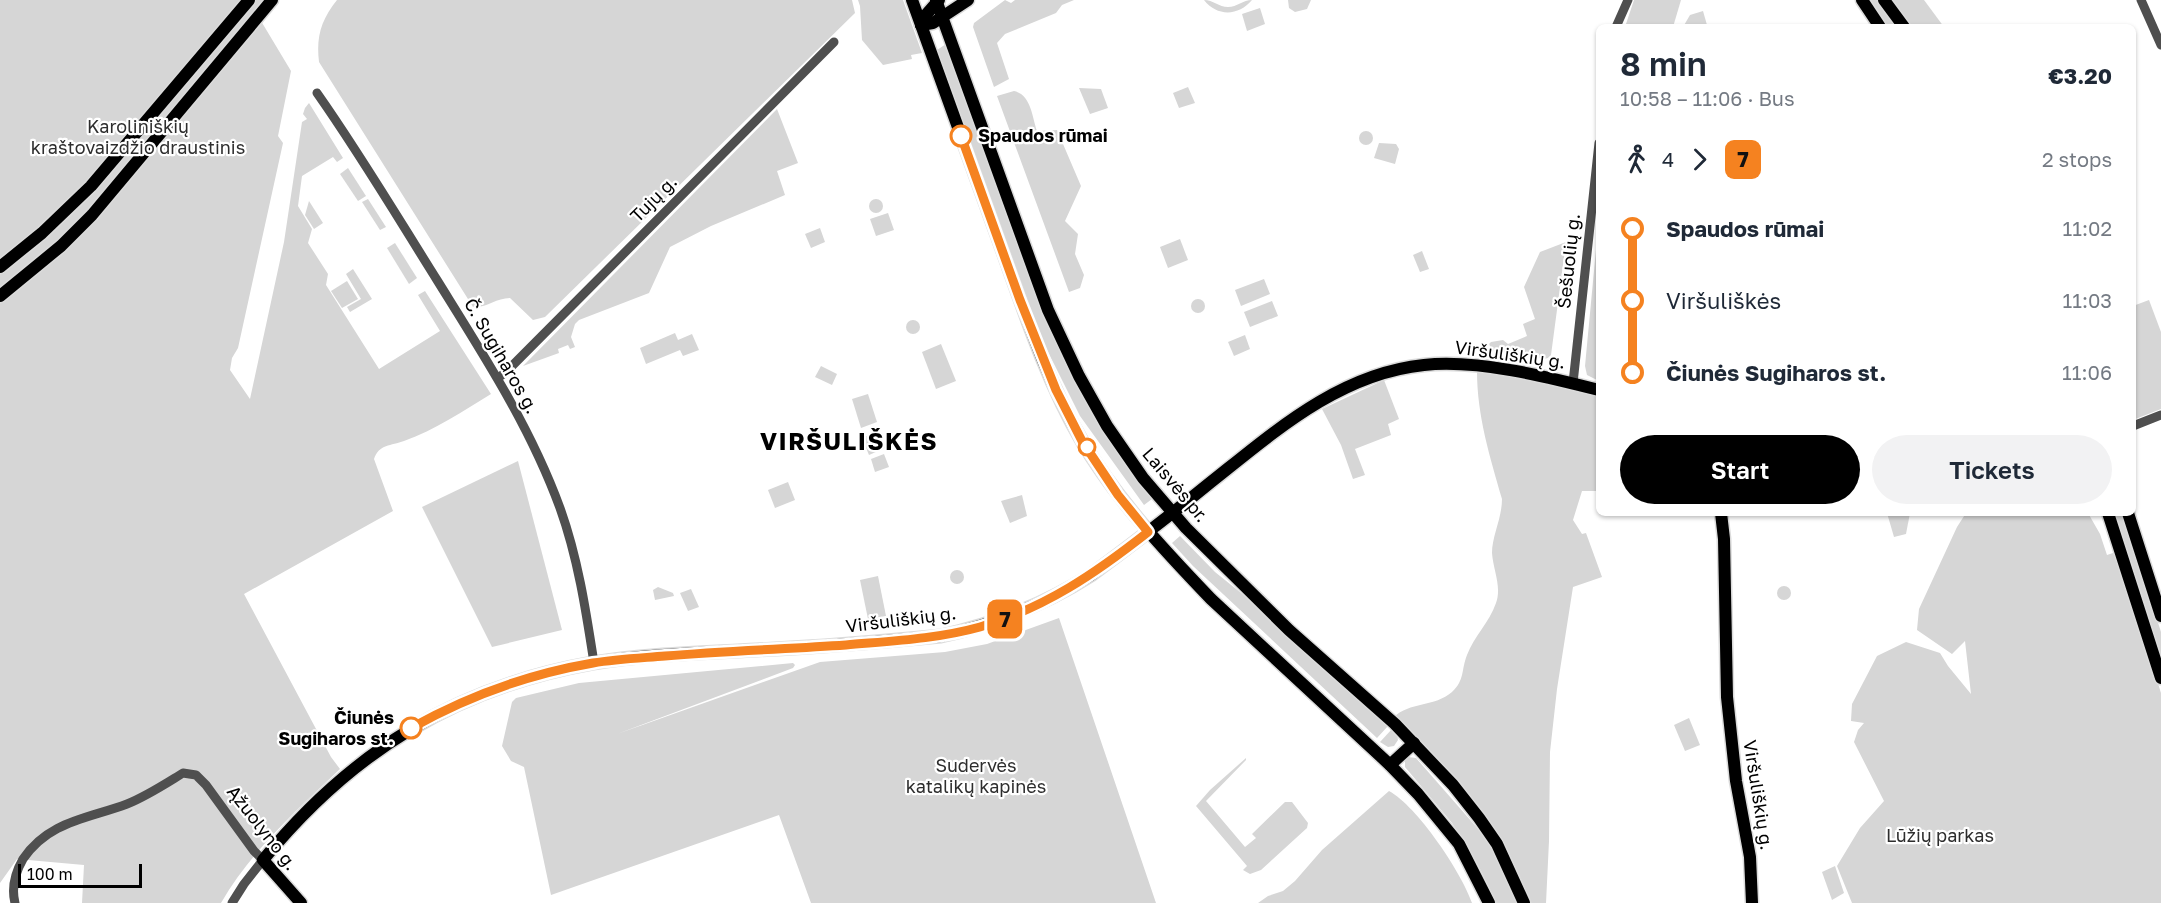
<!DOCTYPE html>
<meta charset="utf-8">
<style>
body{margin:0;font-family:"Golos Text",sans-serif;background:#f2f2f3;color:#1f2937;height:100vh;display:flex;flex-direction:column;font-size:22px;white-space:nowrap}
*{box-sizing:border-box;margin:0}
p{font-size:20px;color:#747a83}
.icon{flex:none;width:33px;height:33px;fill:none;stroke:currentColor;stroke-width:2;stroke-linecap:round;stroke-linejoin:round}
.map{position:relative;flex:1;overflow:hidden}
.sheet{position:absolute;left:1596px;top:24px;width:540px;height:492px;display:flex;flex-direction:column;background:#fff;border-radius:9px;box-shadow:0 2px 4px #0004}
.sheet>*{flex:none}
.badge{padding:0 12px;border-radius:9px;font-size:21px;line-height:39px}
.scale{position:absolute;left:18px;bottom:15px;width:124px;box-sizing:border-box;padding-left:6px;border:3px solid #000;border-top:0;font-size:16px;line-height:21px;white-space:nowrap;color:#000;-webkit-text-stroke:4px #fff;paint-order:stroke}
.map>.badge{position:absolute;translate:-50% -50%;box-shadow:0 0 0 3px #fff}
.legs{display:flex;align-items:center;gap:9px;height:66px;padding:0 24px;font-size:20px}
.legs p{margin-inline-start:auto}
.summary{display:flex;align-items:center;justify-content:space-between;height:102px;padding:0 24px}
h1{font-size:33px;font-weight:600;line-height:45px}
.primary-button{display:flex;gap:12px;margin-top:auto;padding:12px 24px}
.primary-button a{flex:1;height:69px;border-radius:36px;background:#000;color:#fff;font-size:24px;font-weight:600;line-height:69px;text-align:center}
.primary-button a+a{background:#f2f2f3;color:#1f2937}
ul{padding:0 24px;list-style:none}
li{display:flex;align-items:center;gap:21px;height:72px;font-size:22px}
li i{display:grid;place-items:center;width:9px;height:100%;margin:0 8px;background:currentColor}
li i::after{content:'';width:15px;height:15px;margin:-8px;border:4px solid;border-radius:50%;background:#fff}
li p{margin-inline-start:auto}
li:first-child i{background:linear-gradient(#0000 50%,currentColor 0)}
li:last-child i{background:linear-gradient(currentColor 50%,#0000 0)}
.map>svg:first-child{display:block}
</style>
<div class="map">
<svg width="2161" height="903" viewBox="0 0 2161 903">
<rect width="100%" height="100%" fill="#fff"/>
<!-- green -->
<g fill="#d6d6d6">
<path d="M0,0H249L252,5L256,0H264L255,11L291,71L278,136L283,143L238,348L232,358L230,370L250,399L284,242L302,122L307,119L303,114L305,108L309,103L343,158L337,162L333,157L302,176L298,206L312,229L308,243L328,274L326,285L379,369L440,331L418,295L425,291L491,394C463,411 435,430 404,441C391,446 379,444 374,459L393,511L244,594L331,757L340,769C297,810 251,851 221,903H82L84,865L17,859L0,883Z"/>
<path d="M337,0H852L855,13L545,317L533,320L510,298C496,298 487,308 473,307L319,62C316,37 321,20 337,0Z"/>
<path d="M858,0H903L922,53L911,55L912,59L883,65L862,40L860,6Z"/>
<path d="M1005,0L1011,3L1015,0H1074L1062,5L1056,13L1005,34L997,43L1009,79L994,87L973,27L974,23Z"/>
<path d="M1204,0C1213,0 1219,7 1228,7C1237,7 1243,0 1252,0C1239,16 1217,17 1204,0Z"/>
<path d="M1288,0H1311L1307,9L1295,12L1289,8Z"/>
<path d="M1634,0H1681L1673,27H1625Z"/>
<path d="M1867,0H1879L1898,27H1887Z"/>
<path d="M1891,0H1924L1944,27H1911Z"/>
<path d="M1260,8L1265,24L1247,31L1242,14Z"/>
<path d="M1703,11L1707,25L1705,27H1683L1690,15Z"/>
<path d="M946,44L1035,288L1114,446L1152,499L1144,505L1080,416L1037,330L937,50Z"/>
<path d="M1188,87L1195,103L1179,108L1173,93Z"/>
<path d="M1079,88L1101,89L1108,108L1090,114Z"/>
<path d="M1014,91C1031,95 1032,116 1037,131L1057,130L1081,186L1065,221L1078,234L1075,254L1084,275L1080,288L1069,292L997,96Z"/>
<path d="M777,109L798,163L777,171L785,195L711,226L670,247L649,293L579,320L575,324L571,337L575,347L570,349L568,345L558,349L559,353L523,366Z"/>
<circle cx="1366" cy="138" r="7"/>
<path d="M1379,143L1396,144L1399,149L1395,164L1374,158Z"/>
<path d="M348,168L366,196L358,201L340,174Z"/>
<path d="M368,199L386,227L380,230L362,202Z"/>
<circle cx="876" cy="206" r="7"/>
<path d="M309,201L323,223L314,229L305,215Z"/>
<path d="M888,213L894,230L876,236L870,219Z"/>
<path d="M1599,218V381L1587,375L1585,366Z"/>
<path d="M820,228L825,242L811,248L805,234Z"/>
<path d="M1180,239L1188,260L1168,268L1160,247Z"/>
<path d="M1566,242L1551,355L1548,358L1544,359L1492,350L1489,344L1491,342L1503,340L1508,344L1527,336L1523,324L1535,319L1524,287L1540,252Z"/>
<path d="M395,243L417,278L409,284L387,248Z"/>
<path d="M1422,251L1429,269L1420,272L1413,255Z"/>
<path d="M353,269L372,299L350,312L347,307L361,299L346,274Z"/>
<path d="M1264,279L1270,294L1241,306L1235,290Z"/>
<path d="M347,281L358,299L342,308L331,291Z"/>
<circle cx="1198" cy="306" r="7"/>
<path d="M2149,300L2161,332V409L2133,420V306Z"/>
<path d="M1272,301L1278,316L1250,327L1244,312Z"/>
<circle cx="913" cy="327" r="7"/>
<path d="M675,333L678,340L692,334L699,350L683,356L680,350L646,364L640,348Z"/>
<path d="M1245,335L1250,349L1234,356L1228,342Z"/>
<path d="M941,344L956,381L936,389L922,352Z"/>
<path d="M821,366L837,374L832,385L815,377Z"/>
<path d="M1477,371L1520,378L1599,396V482L1596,491H1582L1573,520L1582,534L1586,533L1602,577L1573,587L1557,689L1550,752L1549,841L1546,903H1530L1507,853L1394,717C1409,702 1435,707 1452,692C1465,680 1461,670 1467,655C1474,636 1489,623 1496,603C1502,587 1493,569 1492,553C1492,536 1502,518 1502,499C1490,457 1477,416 1477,371Z"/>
<path d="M1384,380L1399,419L1388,424L1391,435L1355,449L1365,475L1353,479L1341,445L1322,409Z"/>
<path d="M868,394L877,422L861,428L852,399Z"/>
<path d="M879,431L885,448L869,455L862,438Z"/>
<path d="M884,454L889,467L875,472L871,459Z"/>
<path d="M518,461L562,630L492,647L422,507Z"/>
<path d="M788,482L795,500L775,508L768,490Z"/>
<path d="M1022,495L1027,516L1010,523L1001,501Z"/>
<path d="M1887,513H1910L1906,534L1894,537Z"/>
<path d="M1966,513H2088L2100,534L2107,555L2113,553L2120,565L2161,693V903H1852L1837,866L1860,828L1884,801L1854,742L1858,730L1864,723L1851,721L1852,704L1877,656L1906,642L1940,653L1948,666L1971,694L1965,641L1952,654L1917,630L1919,609L1957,527Z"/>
<path d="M2114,513H2123L2161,632V661Z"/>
<path d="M1180,536L1215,572L1261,609L1388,726L1377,738L1193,566L1172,543Z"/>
<circle cx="957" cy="577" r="7"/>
<path d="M878,576L886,616L868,619L860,580Z"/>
<circle cx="1784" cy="593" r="7"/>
<path d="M658,587L673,593L674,596L655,600L653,590Z"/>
<path d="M691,589L699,607L688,611L680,593Z"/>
<path d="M1059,618L1156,903H811L779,815L551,895L524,767L511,761L502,746L512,702L516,698L579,683L793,663L795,665L793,668L617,734L820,662L945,652L987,644Z"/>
<path d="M1689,718L1700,745L1685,751L1674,725Z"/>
<path d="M1392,729L1397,734L1398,740L1394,746L1388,747L1380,742Z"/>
<path d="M1408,757L1416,758L1479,830L1495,852L1518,903H1496L1481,871L1452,823L1405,767V760Z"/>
<path d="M1246,758V760L1206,801L1245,847L1256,838L1252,834L1285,802H1292L1308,823L1307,828L1261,870L1250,874L1243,870L1247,866L1196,806L1210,790Z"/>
<path d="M1389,791C1417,806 1462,873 1472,903H1258L1268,896L1283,891L1295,881L1322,850Z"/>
<path d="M1835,866L1844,893L1832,900L1822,872Z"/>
</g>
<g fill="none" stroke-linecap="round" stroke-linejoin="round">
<!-- major casing -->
<g stroke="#dbdbdb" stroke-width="15">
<g id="major">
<path d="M912,0C943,84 972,168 1003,252C1026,316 1048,383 1082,441C1117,500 1164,550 1211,599L1390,765L1418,794L1459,844L1489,903"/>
<path d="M936,0L1048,310L1079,376L1107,426L1143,478L1186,528L1289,630L1395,724L1453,785L1479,818L1497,844L1524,903"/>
<path d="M1862,0L1880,27"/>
<path d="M1884,0L1904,27"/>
<path d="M921,25L933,23L968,0"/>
<path d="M921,25L924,17L939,0"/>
<path d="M0,267L42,233L91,186L249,0"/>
<path d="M0,296L61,246L92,215L272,0"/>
<path d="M1721,513L1724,539L1727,697L1736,781L1750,857L1752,903"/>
<path d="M2108,513L2161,678"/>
<path d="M2128,513L2161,616"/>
<path d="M1390,765L1414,743"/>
<path d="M301,903L263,860C351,752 456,687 593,663C646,654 702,653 756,650C818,647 879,642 941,636C995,624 1044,605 1091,575C1130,546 1168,517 1206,486C1272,434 1337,374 1424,365C1477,359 1548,377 1599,390"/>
</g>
</g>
<!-- minor -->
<g stroke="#4f4f4f" stroke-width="9">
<path d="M2141,0L2161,45"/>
<path d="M1616,27L1628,0"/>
<path d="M317,93C360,154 398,218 437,280C483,354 530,426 560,508C578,558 586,611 594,663"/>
<path d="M498,378L506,372L834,42"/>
<path d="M1573,383L1599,143"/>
<path d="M2133,426L2161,415"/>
<path d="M15,903C11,887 15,873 23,859C49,821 87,819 127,804C147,796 165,784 183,773L196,775L206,785L254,851L263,860L244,884L232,903"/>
</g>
<!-- major -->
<use href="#major" stroke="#000" stroke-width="12"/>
</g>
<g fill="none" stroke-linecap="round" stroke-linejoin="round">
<!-- line-1 casing -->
<g stroke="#fff" stroke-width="14">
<path id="line-1" d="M411,728C468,696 529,674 593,663C617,659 641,658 665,656C725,651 786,649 846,645C891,641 937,639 980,627C1045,608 1096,573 1148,532L1118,495L1082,441L1056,390L1020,300L961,136"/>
</g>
<!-- line-1 -->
<use href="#line-1" stroke="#f58220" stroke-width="9"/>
</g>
<!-- markers -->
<g fill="#fff" stroke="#f58220" stroke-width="3">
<circle cx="961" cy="136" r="10"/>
<circle cx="1087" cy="447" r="8"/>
<circle cx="411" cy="728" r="10"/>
</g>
<g text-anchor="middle" stroke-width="4.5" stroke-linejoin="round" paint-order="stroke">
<!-- park labels -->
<g font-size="18" fill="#2d2d2d" stroke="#fff">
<text x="138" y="133">Karoliniškių<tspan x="138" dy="21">kraštovaizdžio draustinis</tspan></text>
<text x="976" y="772">Sudervės<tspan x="976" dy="21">katalikų kapinės</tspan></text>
<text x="1940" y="842">Lūžių parkas</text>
</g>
<!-- stop labels -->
<g font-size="18" font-weight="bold" fill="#000" stroke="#fff" text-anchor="start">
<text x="978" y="142">Spaudos rūmai</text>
<text x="394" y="724" text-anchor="end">Čiunės<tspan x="394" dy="21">Sugiharos st.</tspan></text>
</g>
<!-- street labels -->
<g font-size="18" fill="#000" stroke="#fff">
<text transform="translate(654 199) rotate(-45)" y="6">Tujų g.</text>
<text transform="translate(1569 261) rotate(-84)" y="6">Šešuolių g.</text>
<text transform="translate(1510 355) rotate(8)" y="6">Viršuliškių g.</text>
<text transform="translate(501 356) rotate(60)" y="6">Č. Sugiharos g.</text>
<text transform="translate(1175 485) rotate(50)" y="6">Laisvės pr.</text>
<text transform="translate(901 620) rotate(-7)" y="6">Viršuliškių g.</text>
<text transform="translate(1758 795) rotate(81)" y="6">Viršuliškių g.</text>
<text transform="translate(262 828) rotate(52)" y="6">Ąžuolyno g.</text>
</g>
<!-- district labels -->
<g font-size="24" font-weight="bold" letter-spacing="1.5" fill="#000" stroke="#fff">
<text x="849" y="450">VIRŠULIŠKĖS</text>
</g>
</g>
</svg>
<div class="scale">100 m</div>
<b class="badge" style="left:1005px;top:619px;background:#f58220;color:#111">7</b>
<section class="sheet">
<div class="summary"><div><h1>8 min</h1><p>10:58 – 11:06 · Bus</p></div><b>€3.20</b></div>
<div class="legs"><svg class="icon" aria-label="walk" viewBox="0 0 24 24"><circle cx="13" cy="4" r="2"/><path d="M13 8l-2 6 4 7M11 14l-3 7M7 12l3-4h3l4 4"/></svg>4<svg class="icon" aria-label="forward" viewBox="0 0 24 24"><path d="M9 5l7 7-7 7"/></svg><b class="badge" style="background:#f58220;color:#111">7</b><p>2 stops</p></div>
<ul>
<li><i style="color:#f58220"></i><b>Spaudos rūmai</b><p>11:02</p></li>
<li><i style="color:#f58220"></i><span>Viršuliškės</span><p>11:03</p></li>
<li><i style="color:#f58220"></i><b>Čiunės Sugiharos st.</b><p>11:06</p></li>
</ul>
<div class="primary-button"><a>Start</a><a>Tickets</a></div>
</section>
</div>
